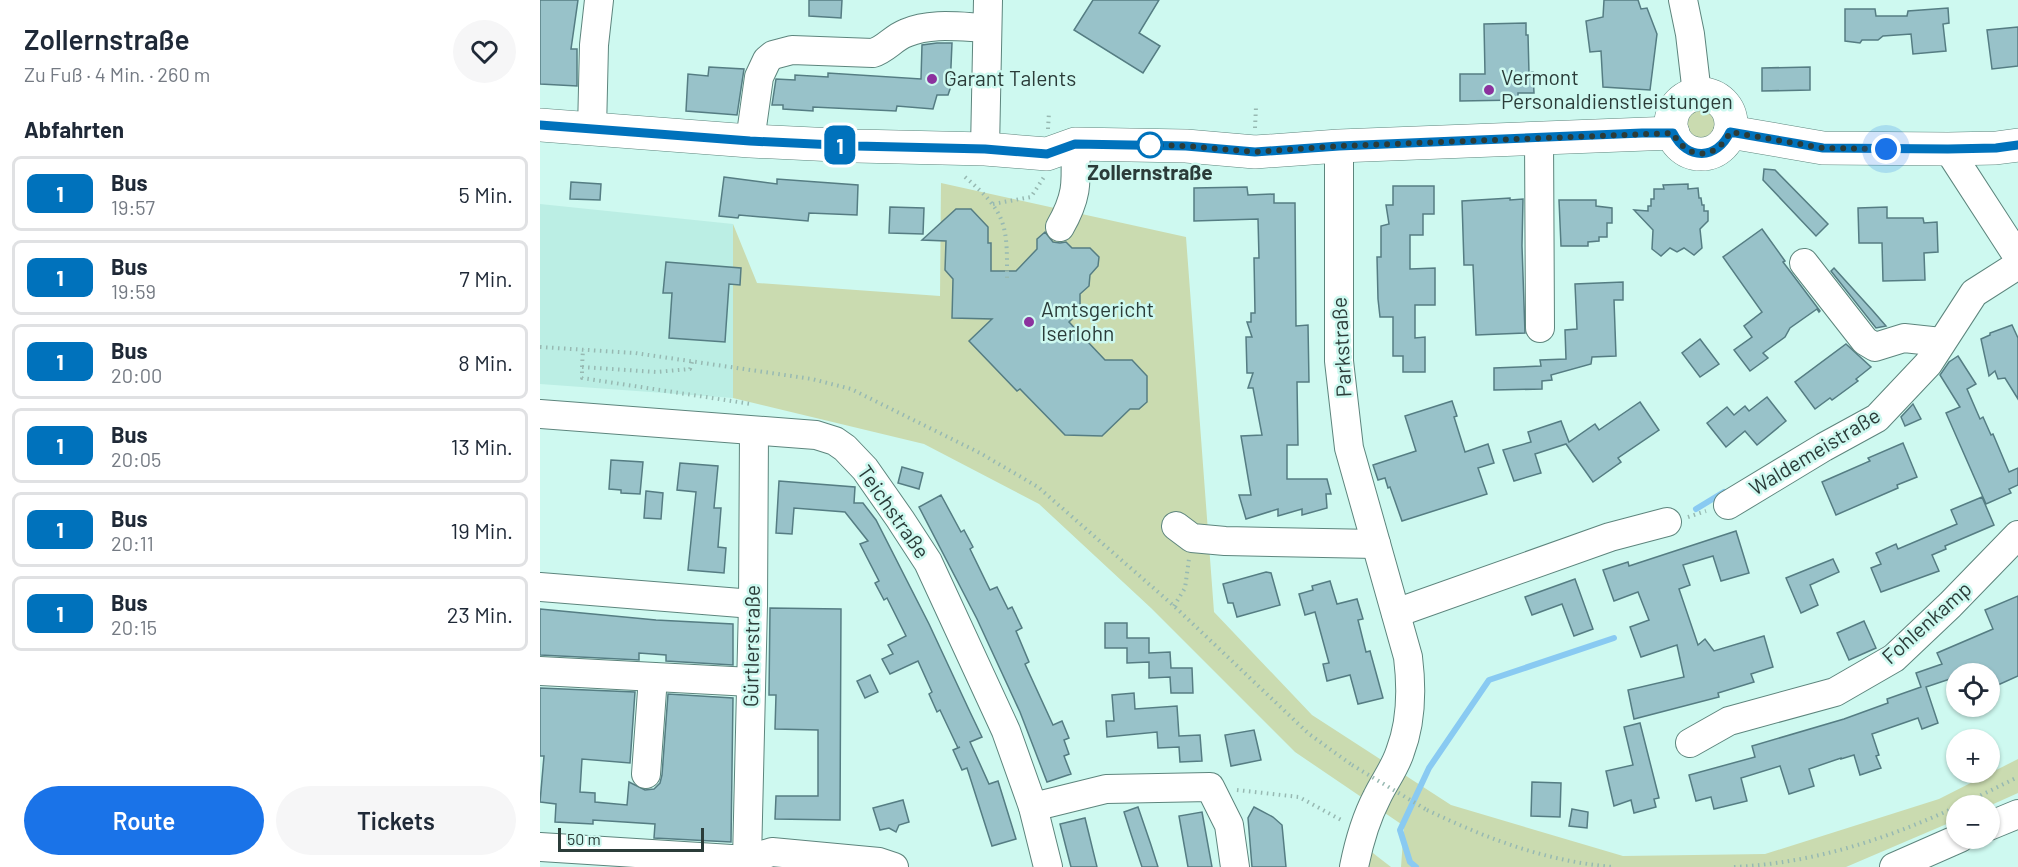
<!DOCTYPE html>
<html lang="de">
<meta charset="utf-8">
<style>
body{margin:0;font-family:Barlow,sans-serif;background:#f6f6f7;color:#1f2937;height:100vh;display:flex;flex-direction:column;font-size:22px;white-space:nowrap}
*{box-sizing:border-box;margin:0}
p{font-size:20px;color:#747a83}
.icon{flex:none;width:33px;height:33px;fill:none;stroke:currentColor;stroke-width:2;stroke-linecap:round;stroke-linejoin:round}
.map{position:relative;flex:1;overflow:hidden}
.sheet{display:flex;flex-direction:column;background:#fff;width:540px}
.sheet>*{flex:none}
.badge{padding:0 12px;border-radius:9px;font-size:21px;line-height:39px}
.fabs{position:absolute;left:1406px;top:663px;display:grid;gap:12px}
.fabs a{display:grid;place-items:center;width:54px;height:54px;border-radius:50%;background:#fff;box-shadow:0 2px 4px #0004;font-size:30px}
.scale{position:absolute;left:18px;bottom:15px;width:146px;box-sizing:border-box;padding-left:6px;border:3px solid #2b3c39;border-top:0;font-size:16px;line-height:21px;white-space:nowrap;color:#2b3c39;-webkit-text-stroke:4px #cef9f0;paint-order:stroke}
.you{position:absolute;width:30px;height:30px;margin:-15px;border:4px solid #fff;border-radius:50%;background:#1a73e8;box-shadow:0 0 0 9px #1a73e833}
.map>.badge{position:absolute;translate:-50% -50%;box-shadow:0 0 0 3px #fff}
h2{padding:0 24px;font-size:22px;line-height:54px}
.round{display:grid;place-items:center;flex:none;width:63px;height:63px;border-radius:32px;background:#f6f6f7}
.headline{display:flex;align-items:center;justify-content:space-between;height:102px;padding:0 24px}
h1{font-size:28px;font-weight:600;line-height:45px}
.action{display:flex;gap:12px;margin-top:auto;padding:12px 24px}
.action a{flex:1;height:69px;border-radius:36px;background:#1a73e8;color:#fff;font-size:24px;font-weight:600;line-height:69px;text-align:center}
.action a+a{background:#f6f6f7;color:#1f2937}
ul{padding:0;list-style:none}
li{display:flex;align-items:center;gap:18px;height:75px;margin:0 12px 9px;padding:0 12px;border:3px solid #e0e1e3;border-radius:9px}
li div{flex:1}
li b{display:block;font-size:22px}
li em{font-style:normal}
li .badge{min-width:66px;font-weight:700;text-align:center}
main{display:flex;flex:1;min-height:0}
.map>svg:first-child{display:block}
</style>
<main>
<section class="sheet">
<div class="headline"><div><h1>Zollernstraße</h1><p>Zu Fuß · 4 Min. · 260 m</p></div><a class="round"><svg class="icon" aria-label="heart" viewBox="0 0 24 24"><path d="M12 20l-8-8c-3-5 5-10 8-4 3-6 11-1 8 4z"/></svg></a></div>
<h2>Abfahrten</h2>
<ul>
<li><span class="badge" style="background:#0072bc;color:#fff">1</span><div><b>Bus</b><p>19:57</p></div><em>5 Min.</em></li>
<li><span class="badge" style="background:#0072bc;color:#fff">1</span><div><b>Bus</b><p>19:59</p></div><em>7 Min.</em></li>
<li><span class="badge" style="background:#0072bc;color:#fff">1</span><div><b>Bus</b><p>20:00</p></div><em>8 Min.</em></li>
<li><span class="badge" style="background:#0072bc;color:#fff">1</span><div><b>Bus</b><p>20:05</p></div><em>13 Min.</em></li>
<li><span class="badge" style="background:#0072bc;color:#fff">1</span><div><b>Bus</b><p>20:11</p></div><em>19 Min.</em></li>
<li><span class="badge" style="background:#0072bc;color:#fff">1</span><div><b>Bus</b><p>20:15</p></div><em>23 Min.</em></li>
</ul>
<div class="action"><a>Route</a><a>Tickets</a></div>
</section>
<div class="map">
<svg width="1478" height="867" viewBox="0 0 1478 867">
<rect width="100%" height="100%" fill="#cef9f0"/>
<!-- built -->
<path fill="#bbeee4" d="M0,204L193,224V398L0,384Z"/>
<!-- green -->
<g fill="#cadbb0">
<circle cx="1161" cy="123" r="15"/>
<path d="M401,183L646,237L674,612L772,715L911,805L1083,856L1225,854L1399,799L1478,759V793L1449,806H1416V820L1306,867H861L864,826L755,752L611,608L499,504L384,444L193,398V224L217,283L400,296Z"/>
<path d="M829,850L851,867H826Z"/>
</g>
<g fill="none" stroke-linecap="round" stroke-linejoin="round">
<!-- stream -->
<g stroke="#89caf2" stroke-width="6">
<path d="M1156,509L1184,492"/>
<path d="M876,867L870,862L860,830L889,768L949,680L1074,638"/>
</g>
</g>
<!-- building -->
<g fill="#98c2c9" stroke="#557d83" stroke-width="1.5">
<path d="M0,0H38L31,49H37V86L0,84Z"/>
<path d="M269,0H302L301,18L269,16Z"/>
<path d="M553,0H619L599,33L620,46L603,73L534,30Z"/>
<path d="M1064,0H1098L1101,9L1107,8L1117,34L1110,90L1063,87L1061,51L1050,52L1046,21L1063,17Z"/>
<path d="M1408,8L1409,23L1403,24L1406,51L1373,54L1371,34L1343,36L1338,40H1322L1320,43L1305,41V9H1335L1336,16H1367L1368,11Z"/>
<path d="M986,23V35H988L989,73L993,72L994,93H978V100L920,101V74H945L944,24Z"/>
<path d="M1478,27V66L1452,69L1447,30Z"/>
<path d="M397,43H412L410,89L408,95H397L393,109L357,106L356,111L273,107V111L243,109V105H232L236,79L255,80V75L288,77V73L381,79L382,45Z"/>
<path d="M169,67L204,69L197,115L146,111L148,74L168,76Z"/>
<path d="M1270,67V90L1222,91V68Z"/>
<path d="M1224,169L1235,170L1288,224L1276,236L1223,180Z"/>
<path d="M184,177L237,184V179L318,185L317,215L269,213L268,221L199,215L198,218L179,216Z"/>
<path d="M31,182L61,184L60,200L30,199Z"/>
<path d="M1148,184V189L1158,188L1159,198H1161L1162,205H1164V211H1168V221L1160,229L1162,248L1154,255L1144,248L1137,252L1130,248L1121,256L1112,249L1113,230L1094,210L1108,211V206H1111V199H1114V189H1124L1123,185Z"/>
<path d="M853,186H894V214H883V235H870V269L895,268V305H875V338L885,337V372H863V356H853V317H840L838,299L837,257H841V226L849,224L846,205H853Z"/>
<path d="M707,187L708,195L734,194V203H755L756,326L768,325L769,382H757L758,445H747V479H787L791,494H786L787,508L762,515V509L738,516V509L706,519L699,495H711L701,436L722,435L713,388H708L713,373H707L706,337H712L707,322H711V313H715L714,258H719L718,219L654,221V188Z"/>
<path d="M970,198V200L983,199L982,246L985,333L936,335L933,265H924L922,201Z"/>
<path d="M1019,200H1056V206L1072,208V223H1067V237H1059V241L1048,242V246H1021Z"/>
<path d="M350,207L384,208L383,234L349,233Z"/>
<path d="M1347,207V218H1383L1384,223L1397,222L1398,252L1384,253L1385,280L1343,281L1342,243H1319L1318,208Z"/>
<path d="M416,209H431L448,227V243H451V271H476L497,249V239L505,232L513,242L520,243L526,242L532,248H550L559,257L558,266L550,275L549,286L540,294V311L529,322L565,360H592L607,376V402L599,409H590L562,436L525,435L480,389L477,391L429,341L452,319L412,318L413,279L405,270L406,241L382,240Z"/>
<path d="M1222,229L1245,261L1243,262L1280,311L1279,312L1277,309L1250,328L1245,337L1223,353L1228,358L1210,371L1194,350L1212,337L1204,326L1222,312L1183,257Z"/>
<path d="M126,262L201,268L200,285L189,284L185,342L129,338L132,293H123Z"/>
<path d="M1294,268L1333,311L1346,326L1336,328L1291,271Z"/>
<path d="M1083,282V300H1074L1076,356L1052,357L1051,364L1011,375L1012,380L1002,381V389L954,390V368L1001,366L1000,360L1026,359L1025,330L1037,329L1035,284Z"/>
<path d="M1472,325L1478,338V399L1465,378L1458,379L1455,371L1449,376L1441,339L1450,335V333Z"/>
<path d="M1160,339L1179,364L1160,377L1142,353Z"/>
<path d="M1306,344L1331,367L1316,379L1318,381L1292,400L1290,398L1275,409L1255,382Z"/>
<path d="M1418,356L1436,384L1427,389L1440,419L1443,417L1451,435L1453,434L1469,472L1478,468V485L1469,489L1471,493L1446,504L1406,413L1420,407L1400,375L1409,362Z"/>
<path d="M1227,397L1246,421L1217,445L1205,431L1186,447L1167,423L1187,407L1194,415L1205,406L1209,411Z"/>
<path d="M912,401L917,416L914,417L925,452L948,444L954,463L938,468L947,494L862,521L850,487L848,488L845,478L838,480L833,465L876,451L865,416Z"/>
<path d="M1100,402L1119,430L1078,458L1081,462L1053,482L1026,444L995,454L1001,473L974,481L963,450L991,442L988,432L1021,421L1029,442L1055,424L1059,430Z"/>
<path d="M1373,404L1381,419L1365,426L1361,417Z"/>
<path d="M1363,443L1377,477L1357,485L1358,488L1296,515L1282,482L1330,461L1328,458Z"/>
<path d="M71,460L103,462L100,494L81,493V490L69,489Z"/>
<path d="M140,463L178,466L174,508H181L178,547L186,548L184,573L148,570L156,492L137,490Z"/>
<path d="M362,467L383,473L379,489L358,483Z"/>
<path d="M239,481L315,487L314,503H323L336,520L389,624L430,712L442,737L430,742L449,784L458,781L476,839L452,846L427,768L422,770L413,750L420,747L418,748L400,710L397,712L389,694L392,692L378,661L350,674L342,659L353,654L348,645L366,636L347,598L344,600L335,583L339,581L320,544L328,541L305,512L254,508L252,534L236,533Z"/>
<path d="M106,491L123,493L121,519L104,518Z"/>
<path d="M401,495L421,532L424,530L433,547L430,549L450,590L457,587L468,609L472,607L482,628L476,631L489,662L485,664L513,725L522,721L529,738L524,740L529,754L524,756L531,774L507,782L480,712L437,619L379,507Z"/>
<path d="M1442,497L1454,525L1405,546L1406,549L1392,555L1399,571L1341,592L1331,568L1341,564L1336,553L1356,544L1358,549L1417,524L1411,510Z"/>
<path d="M1196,531L1209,573L1181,581L1173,556L1143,565L1150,585L1139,589L1158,645L1165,639L1174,651L1224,636L1233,667L1211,674L1214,682L1178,693L1179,697L1094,719L1088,690L1144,677L1137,645L1101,657L1090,627L1109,620L1098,592L1074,601L1063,570L1088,562L1089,566Z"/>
<path d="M1293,559L1299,572L1270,585L1278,605L1261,613L1246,578Z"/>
<path d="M726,572L731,573L740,605L697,617L693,603H688L683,584Z"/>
<path d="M1035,579L1053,629L1034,636L1022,604L992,615L985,597Z"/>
<path d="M790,581L797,604L817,599L823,619L818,620L826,652L830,651L843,698L818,704L810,675L787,681L783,664L789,663L775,612L765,615L759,594L773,590L772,586Z"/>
<path d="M1478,596V676L1449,689V674H1416V677L1386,687L1398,723L1382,729L1378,718L1332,734L1339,755L1336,756L1341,768L1320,775L1314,755L1301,759V758L1269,769L1274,786L1249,794L1240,766L1201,778L1207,801L1174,809L1171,797L1156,801L1149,775L1215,757L1212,746L1304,719L1348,703L1347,699L1381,687L1376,673L1402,664L1397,653L1453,629L1445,610Z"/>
<path d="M230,608L301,609L300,820L235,819L236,796H278V730L235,729L236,695H229Z"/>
<path d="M0,609L116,620L193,624V665L126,661V655L99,653V660L0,655Z"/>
<path d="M1324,621L1336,648L1309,660L1297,633Z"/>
<path d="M565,623H587V638H609V653L630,652L631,668H652L653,693H631L630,677L609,678V662L587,663V648H565Z"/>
<path d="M330,675L338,692L325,698L317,681Z"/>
<path d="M0,688L95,692L90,763L42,759L40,792L55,793V802L87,805L89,782L105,790L114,789L120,783L122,775L128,694L193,698L191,842L114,838L115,824L53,820V824L15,822L16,804L0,802L4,756H0Z"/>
<path d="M594,693L595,709L637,706L639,736L660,735L662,761L640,762L639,747L618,748L617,732L567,737L566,721H574L572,695Z"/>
<path d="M1100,723L1119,798L1114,799L1116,807L1094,813L1091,800L1074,806L1066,771L1093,765L1084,727Z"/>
<path d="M714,730L721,760L691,766L685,735Z"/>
<path d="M992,782L1021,783L1020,817L991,816Z"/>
<path d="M363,800L369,822L359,825L356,832L349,828L340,830L333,808Z"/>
<path d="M598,807L611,845L618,867H602L591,834L584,812Z"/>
<path d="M714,807L733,817L742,825L746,867H712L708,818Z"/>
<path d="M1032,809L1048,812L1047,828L1029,826Z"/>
<path d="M662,812L672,867H648L639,816Z"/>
<path d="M545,818L557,867H531L520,824Z"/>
</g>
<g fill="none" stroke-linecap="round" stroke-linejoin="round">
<!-- minor casing -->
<g stroke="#5d857d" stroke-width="30">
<g id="minor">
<path d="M1143,0L1150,34L1157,94"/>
<path d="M52,130L54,45L59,0"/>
<path d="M999,137L1000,328"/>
<path d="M210,141L219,77L227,60L233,55L252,50L333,53C346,49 353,38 366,33C391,22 421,27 447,28"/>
<path d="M799,146V361L809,448L868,657C872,689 872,721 860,752C855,768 844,782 837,797C825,820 819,842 814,867"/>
<path d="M445,149L448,0"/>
<path d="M1408,149L1478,257"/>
<path d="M520,227C539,194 536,180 535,144"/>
<path d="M1264,263L1325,341L1335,347L1364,338L1401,342"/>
<path d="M0,414L276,435L295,441L305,448L325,469L360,519L388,562L466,731L493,807L508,867"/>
<path d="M1188,505L1284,447L1337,418L1388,364L1434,293L1478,265"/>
<path d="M636,526L652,538L685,541L836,544"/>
<path d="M0,587L213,604"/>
<path d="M856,613L1070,537L1127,522"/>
<path d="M0,671L211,682"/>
<path d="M1150,743L1189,721L1295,692L1354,658L1410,605L1478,535"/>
<path d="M106,774L113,677"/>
<path d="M493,807L566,789L670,787L689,825L695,867"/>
<path d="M1449,826L1478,814"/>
<path d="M0,847L207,860L232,852L339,862L354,867"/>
<path d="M207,860L213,604L214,432"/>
<path d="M1354,867L1420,838"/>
</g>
</g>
<!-- major casing -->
<g stroke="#5d857d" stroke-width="34">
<g id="major">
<circle cx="1161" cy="124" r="30"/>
<path d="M0,125L210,141L316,146L445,149L507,154L535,144L646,146L715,152L799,146L1133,133"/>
<path d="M1190,132L1283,148L1408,149L1456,148L1478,145"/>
</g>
</g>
<!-- path -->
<g stroke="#97b9b2" stroke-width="4" stroke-dasharray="1.5 4.5" stroke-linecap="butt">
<path d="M715,128L716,107"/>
<path d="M508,129L509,112"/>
<path d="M425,177C469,214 467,228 467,282"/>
<path d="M453,204L491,197L504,177"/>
<path d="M0,347L95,353L272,379L311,389L440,453L498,487L634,606L769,734L812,765"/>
<path d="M152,362L150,369L116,372L42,367V378L211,404"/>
<path d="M42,367L43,349"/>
<path d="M1148,517L1166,511"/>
<path d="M634,606L645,588L649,559"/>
<path d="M697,790L759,797L803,821"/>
<path d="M1419,806L1478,777"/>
<path d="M887,810C948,839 1005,861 1073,867"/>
<path d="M1194,867C1273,863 1344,840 1416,807"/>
</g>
<!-- minor -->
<use href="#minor" stroke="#fff" stroke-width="28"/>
<!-- major -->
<use href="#major" stroke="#fff" stroke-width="33"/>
<!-- path-bridge -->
<path stroke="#97b9b2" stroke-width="4" stroke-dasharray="1.5 4.5" stroke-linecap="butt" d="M812,765L887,810"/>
</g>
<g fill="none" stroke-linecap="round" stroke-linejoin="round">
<!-- line casing -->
<g stroke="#fff" stroke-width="14">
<path id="line" d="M0,125L210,141L316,146L445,149L507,154L535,144L646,146L715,152L799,146L1102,133H1133C1147,161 1177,160 1190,132L1283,148L1408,149L1456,148L1478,145"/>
</g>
<!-- line -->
<use href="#line" stroke="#0072bc" stroke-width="9"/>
<!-- walk -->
<path stroke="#2b3c39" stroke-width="6" stroke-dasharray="0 10.8" d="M610,145L646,146L715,152L799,146L1133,133C1147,161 1177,160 1190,132L1283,148L1346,149"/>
</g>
<!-- markers -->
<g fill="#8c329e" stroke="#cef9f0" stroke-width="2">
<circle cx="392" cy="79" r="6"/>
<circle cx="949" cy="90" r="6"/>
<circle cx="489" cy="322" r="6"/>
</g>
<circle fill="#fff" stroke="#0072bc" stroke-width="3" cx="610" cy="145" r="12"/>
<g text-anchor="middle" stroke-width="5" stroke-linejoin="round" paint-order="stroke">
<!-- poi labels -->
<g font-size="21" fill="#2b3c39" stroke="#cef9f0" text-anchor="start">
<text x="961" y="85">Vermont<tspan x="961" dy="24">Personaldienstleistungen</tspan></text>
<text x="404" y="86">Garant Talents</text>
<text x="501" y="317">Amtsgericht<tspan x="501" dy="24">Iserlohn</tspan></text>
</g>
<!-- stop labels -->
<g font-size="21" font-weight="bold" fill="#2b3c39" stroke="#cef9f0">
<text x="610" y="180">Zollernstraße</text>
</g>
<!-- street labels -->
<g font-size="21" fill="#2b3c39" stroke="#cef9f0">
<text transform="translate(802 347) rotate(-93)" y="7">Parkstraße</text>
<text transform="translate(1275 452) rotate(-31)" y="7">Waldemeistraße</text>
<text transform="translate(353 512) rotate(55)" y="7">Teichstraße</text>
<text transform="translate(1387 623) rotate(-42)" y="7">Fohlenkamp</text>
<text transform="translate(212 646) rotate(-89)" y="7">Gürtlerstraße</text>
</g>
</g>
</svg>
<div class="fabs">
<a><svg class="icon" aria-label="locate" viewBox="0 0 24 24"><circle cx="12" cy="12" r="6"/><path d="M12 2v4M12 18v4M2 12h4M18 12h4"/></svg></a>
<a>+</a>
<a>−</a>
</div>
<div class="scale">50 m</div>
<div class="you" style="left:1346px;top:149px"></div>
<b class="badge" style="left:300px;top:145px;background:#0072bc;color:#fff">1</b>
</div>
</main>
